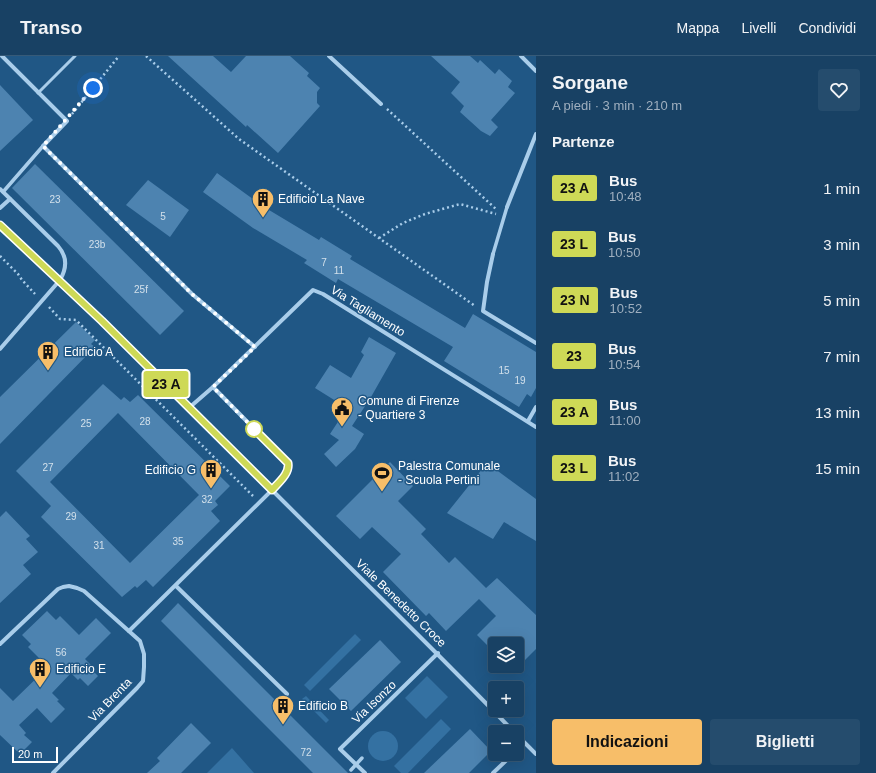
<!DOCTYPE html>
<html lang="it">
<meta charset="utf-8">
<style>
body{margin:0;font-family:Helvetica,sans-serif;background:#254c6d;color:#f1f3f6;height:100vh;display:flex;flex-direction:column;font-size:15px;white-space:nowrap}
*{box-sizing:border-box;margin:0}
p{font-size:13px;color:#9fafbf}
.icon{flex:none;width:22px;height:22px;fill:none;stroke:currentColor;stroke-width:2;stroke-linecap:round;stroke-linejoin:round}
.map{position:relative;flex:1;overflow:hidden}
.sheet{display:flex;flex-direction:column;background:#184164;width:340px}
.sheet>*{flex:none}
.badge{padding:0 8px;border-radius:3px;font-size:14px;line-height:26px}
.fabs{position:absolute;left:488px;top:581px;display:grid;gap:8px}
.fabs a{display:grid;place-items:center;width:36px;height:36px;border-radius:4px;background:#184164;box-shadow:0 4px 16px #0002,0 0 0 1px #365a78;font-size:20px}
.scale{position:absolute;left:12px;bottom:10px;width:46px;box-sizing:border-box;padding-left:4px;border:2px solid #fff;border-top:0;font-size:11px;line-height:14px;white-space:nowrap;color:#fff;-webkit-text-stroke:3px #205785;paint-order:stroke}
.you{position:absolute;width:20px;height:20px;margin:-10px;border:3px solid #fff;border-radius:50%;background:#1a73e8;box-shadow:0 0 0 6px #1a73e833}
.map>.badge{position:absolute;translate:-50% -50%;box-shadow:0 0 0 2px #fff}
h2{padding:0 16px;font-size:15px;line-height:36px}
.round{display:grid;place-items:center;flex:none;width:42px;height:42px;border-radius:4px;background:#254c6d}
.head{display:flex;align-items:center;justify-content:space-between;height:68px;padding:0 16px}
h1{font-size:19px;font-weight:700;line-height:30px}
.primary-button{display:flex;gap:8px;margin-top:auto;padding:8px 16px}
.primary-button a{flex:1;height:46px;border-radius:4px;background:#f7be69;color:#111;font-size:16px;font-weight:700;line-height:46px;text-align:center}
.primary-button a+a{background:#254c6d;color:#f1f3f6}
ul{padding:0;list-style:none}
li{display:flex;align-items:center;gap:12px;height:56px;padding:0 16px}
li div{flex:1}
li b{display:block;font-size:15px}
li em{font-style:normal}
li .badge{min-width:44px;font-weight:700;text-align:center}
header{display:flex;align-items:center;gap:24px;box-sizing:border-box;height:56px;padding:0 20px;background:#184164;border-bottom:1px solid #365a78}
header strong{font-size:19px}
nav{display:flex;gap:22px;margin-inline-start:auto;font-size:14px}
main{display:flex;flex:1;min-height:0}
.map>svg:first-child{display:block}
</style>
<header>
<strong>Transo</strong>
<nav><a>Mappa</a><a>Livelli</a><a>Condividi</a></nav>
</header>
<main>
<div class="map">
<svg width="536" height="717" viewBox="0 0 536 717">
<rect width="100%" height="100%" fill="#205785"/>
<!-- green -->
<g fill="#3471a2">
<path d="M355,578L361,584L310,635L304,629Z"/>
<path d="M427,620L448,641L426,663L405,642Z"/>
<path d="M306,640L329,664L326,667L302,643Z"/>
<path d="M441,663L451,673L408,717H401L394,710Z"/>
<circle cx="383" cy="690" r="15"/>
<path d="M232,692L254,717H207Z"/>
</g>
<!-- building -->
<g fill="#4d83b0" fill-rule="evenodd">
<path d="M168,0H213L231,16L246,0H290L309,17L307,20L320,32L317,36V47L320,50L278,97L247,69L246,71Z"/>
<path d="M431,0H470L478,7L480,4L495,18L499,13L512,25L508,31L515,37L491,64L498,71L490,80L481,75L460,56L464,50L451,37L460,26Z"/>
<path d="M0,29L33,64L0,95Z"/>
<path d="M35,108L184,255L160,279L12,132Z"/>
<path d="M217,117L264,151L319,184L321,181L352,200L350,203L465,272L473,258L536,296V332L531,341L527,338L519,351L444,305L453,291L338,223L336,227L304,207L307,204L253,172L203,136Z"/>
<path d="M148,124L189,154L170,181L126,149Z"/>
<path d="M76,266L95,284L91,288L95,291L0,388V341Z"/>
<path d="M369,281L396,297L371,341L352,370L364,378L355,393L336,411L324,398L339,384L330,378L347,352L315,332L330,309L351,322L364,299L361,296Z"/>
<path d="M103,328L121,344L124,341L130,346L138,339L230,430L215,445L218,449L211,455L220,465L153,531L146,524L137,532L135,530L122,541L41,461L51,450L16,415ZM118,357L199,439L130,507L50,426Z"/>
<path d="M390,406L413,430L398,445L426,473L421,478L449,507L455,501L486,532L497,522L536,559V593L514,615L508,610H517V588H495V597L477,579L496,560L479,543L446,575L429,557L426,560L383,516L401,498L372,471L360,483L336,460Z"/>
<path d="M487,407L536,443V485L504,466L493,483L447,457Z"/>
<path d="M6,455L30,480L26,483L38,496L23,509L31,518L0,547V461Z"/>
<path d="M178,547L348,717H313L161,565Z"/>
<path d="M47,555L56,564L60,560L79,579L96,562L111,577L85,603L92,610L90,612L98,620L88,630L80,622L78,624L71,617L52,637L59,644L57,645L65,653L51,667L37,652L19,669L26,677L24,679L32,686L20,698L0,679V632L13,645L48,611L28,591L31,588L22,579Z"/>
<path d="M380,584L401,606L351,655L329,633Z"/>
<path d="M191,667L211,687L181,717H147L160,705L157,702Z"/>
<path d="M470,673L491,695L469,717H424Z"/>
</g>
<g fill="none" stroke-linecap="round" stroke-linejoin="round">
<!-- path -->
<g stroke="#a9cdea" stroke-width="2.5" stroke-dasharray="2 3" stroke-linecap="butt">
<path d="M146,0L239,83L475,250"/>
<path d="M387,53L497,154"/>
<path d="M72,58L119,0"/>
<path d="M379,182L403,167L425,158L460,148L496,158"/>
<path d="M0,200L18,218L22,224L35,238"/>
<path d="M49,251L60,263L76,264L253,440"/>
</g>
<!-- service -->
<path stroke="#a9cdea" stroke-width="3" d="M38,37L75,0"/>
<!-- pedestrian -->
<g stroke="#a9cdea" stroke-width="3.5">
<path d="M3,136L43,90"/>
<path d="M493,198L507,151"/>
<path d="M351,714L362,702"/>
</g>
<!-- minor -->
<g stroke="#a9cdea" stroke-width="4">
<path d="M2,0L67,65L43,90L192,238L255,291"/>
<path d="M329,0L381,48"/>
<path d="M521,0L536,15"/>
<path d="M0,133L58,190C67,200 67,212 60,224L0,293"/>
<path d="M507,151L536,78"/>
<path d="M0,152L10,143"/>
<path d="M0,169C94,255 183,345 273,435C353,515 435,594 514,676"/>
<path d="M493,198L487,226L483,255L536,287"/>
<path d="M190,351L213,331L313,234L323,238L536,371"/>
<path d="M528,365L536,351"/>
<path d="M176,530L287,638"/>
<path d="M129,575L272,434L283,421L289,411L288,407L213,331"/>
<path d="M0,588L58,533L63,531L69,530L77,532L84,535L140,585L144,598V611L143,625L137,632L53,717"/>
<path d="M517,679L536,698"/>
<path d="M517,694L524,687"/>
<path d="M365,717L340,693L438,597"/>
<path d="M493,717L513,698"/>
</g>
</g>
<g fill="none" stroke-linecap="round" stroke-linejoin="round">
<!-- line casing -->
<g stroke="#fff" stroke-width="9">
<path id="line" d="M0,169L102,265L272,434C279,426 290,417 288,407L254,373"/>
</g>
<!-- line -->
<use href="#line" stroke="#ced956" stroke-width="6"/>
<!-- walk -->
<path stroke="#fff" stroke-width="4" stroke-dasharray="0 7.2" d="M93,32L43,90L192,238L255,291L213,331L254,373"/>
</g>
<!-- icons -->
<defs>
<g id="building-pin" transform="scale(1.15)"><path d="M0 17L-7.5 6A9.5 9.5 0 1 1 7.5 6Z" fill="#f7be69" stroke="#205785"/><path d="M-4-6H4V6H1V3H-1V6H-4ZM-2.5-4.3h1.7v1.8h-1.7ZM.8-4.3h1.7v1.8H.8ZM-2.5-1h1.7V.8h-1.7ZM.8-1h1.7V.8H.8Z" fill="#111"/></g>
<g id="civic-pin" transform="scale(1.15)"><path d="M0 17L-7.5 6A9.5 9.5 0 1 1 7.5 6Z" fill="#f7be69" stroke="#205785"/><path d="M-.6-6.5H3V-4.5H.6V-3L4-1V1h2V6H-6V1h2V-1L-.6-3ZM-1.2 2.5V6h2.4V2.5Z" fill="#111"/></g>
<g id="stadium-pin" transform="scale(1.15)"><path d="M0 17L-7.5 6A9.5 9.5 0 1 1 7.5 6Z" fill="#f7be69" stroke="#205785"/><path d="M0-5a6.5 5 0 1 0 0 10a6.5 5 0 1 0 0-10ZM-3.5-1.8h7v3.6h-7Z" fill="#111"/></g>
</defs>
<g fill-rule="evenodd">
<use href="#building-pin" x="263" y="143"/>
<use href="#building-pin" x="48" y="296"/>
<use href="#civic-pin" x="342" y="352"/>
<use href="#building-pin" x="211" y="414"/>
<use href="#stadium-pin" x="382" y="417"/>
<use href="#building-pin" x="40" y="613"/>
<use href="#building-pin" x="283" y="650"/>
</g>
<!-- markers -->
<circle fill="#fff" stroke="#ced956" stroke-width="2" cx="254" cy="373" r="8"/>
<g text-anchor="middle" stroke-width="3" stroke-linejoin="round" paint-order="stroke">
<!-- number labels -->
<g font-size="10" fill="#d2e0eb">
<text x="55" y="147">23</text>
<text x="163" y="164">5</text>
<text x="97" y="192">23b</text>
<text x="324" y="210">7</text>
<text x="339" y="218">11</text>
<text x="141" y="237">25f</text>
<text x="504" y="318">15</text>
<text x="520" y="328">19</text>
<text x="145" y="369">28</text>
<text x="86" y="371">25</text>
<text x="48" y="415">27</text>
<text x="207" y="447">32</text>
<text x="71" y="464">29</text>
<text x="178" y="489">35</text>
<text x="99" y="493">31</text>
<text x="61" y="600">56</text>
<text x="306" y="700">72</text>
</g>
<!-- poi labels -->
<g font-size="12" fill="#fff" stroke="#205785" text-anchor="start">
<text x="278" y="147">Edificio La Nave</text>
<text x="64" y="300">Edificio A</text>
<text x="358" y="349">Comune di Firenze<tspan x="358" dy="14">- Quartiere 3</tspan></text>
<text x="398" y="414">Palestra Comunale<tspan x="398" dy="14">- Scuola Pertini</tspan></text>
<text x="196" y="418" text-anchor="end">Edificio G</text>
<text x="56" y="617">Edificio E</text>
<text x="298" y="654">Edificio B</text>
</g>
<!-- street labels -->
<g font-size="12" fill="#fff" stroke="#205785">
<text transform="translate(368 255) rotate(32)" y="4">Via Tagliamento</text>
<text transform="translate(401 547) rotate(44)" y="4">Viale Benedetto Croce</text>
<text transform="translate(110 644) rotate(-46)" y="4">Via Brenta</text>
<text transform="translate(374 646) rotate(-44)" y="4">Via Isonzo</text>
</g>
</g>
</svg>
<div class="fabs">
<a><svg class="icon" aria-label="layers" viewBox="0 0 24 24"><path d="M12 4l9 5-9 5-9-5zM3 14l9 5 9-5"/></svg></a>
<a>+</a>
<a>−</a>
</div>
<div class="scale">20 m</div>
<div class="you" style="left:93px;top:32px"></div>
<b class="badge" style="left:166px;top:328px;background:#ced956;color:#111">23 A</b>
</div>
<section class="sheet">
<div class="head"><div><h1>Sorgane</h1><p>A piedi · 3 min · 210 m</p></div><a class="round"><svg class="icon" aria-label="heart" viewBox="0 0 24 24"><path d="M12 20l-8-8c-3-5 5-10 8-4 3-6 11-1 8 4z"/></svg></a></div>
<h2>Partenze</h2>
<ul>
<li><span class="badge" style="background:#ced956;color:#111">23 A</span><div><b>Bus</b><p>10:48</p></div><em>1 min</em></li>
<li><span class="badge" style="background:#ced956;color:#111">23 L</span><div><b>Bus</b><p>10:50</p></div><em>3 min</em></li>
<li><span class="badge" style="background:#ced956;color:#111">23 N</span><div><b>Bus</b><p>10:52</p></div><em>5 min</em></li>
<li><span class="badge" style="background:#ced956;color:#111">23</span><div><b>Bus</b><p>10:54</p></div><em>7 min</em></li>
<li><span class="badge" style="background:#ced956;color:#111">23 A</span><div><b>Bus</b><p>11:00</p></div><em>13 min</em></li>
<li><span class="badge" style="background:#ced956;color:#111">23 L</span><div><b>Bus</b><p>11:02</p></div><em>15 min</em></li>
</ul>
<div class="primary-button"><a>Indicazioni</a><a>Biglietti</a></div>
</section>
</main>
